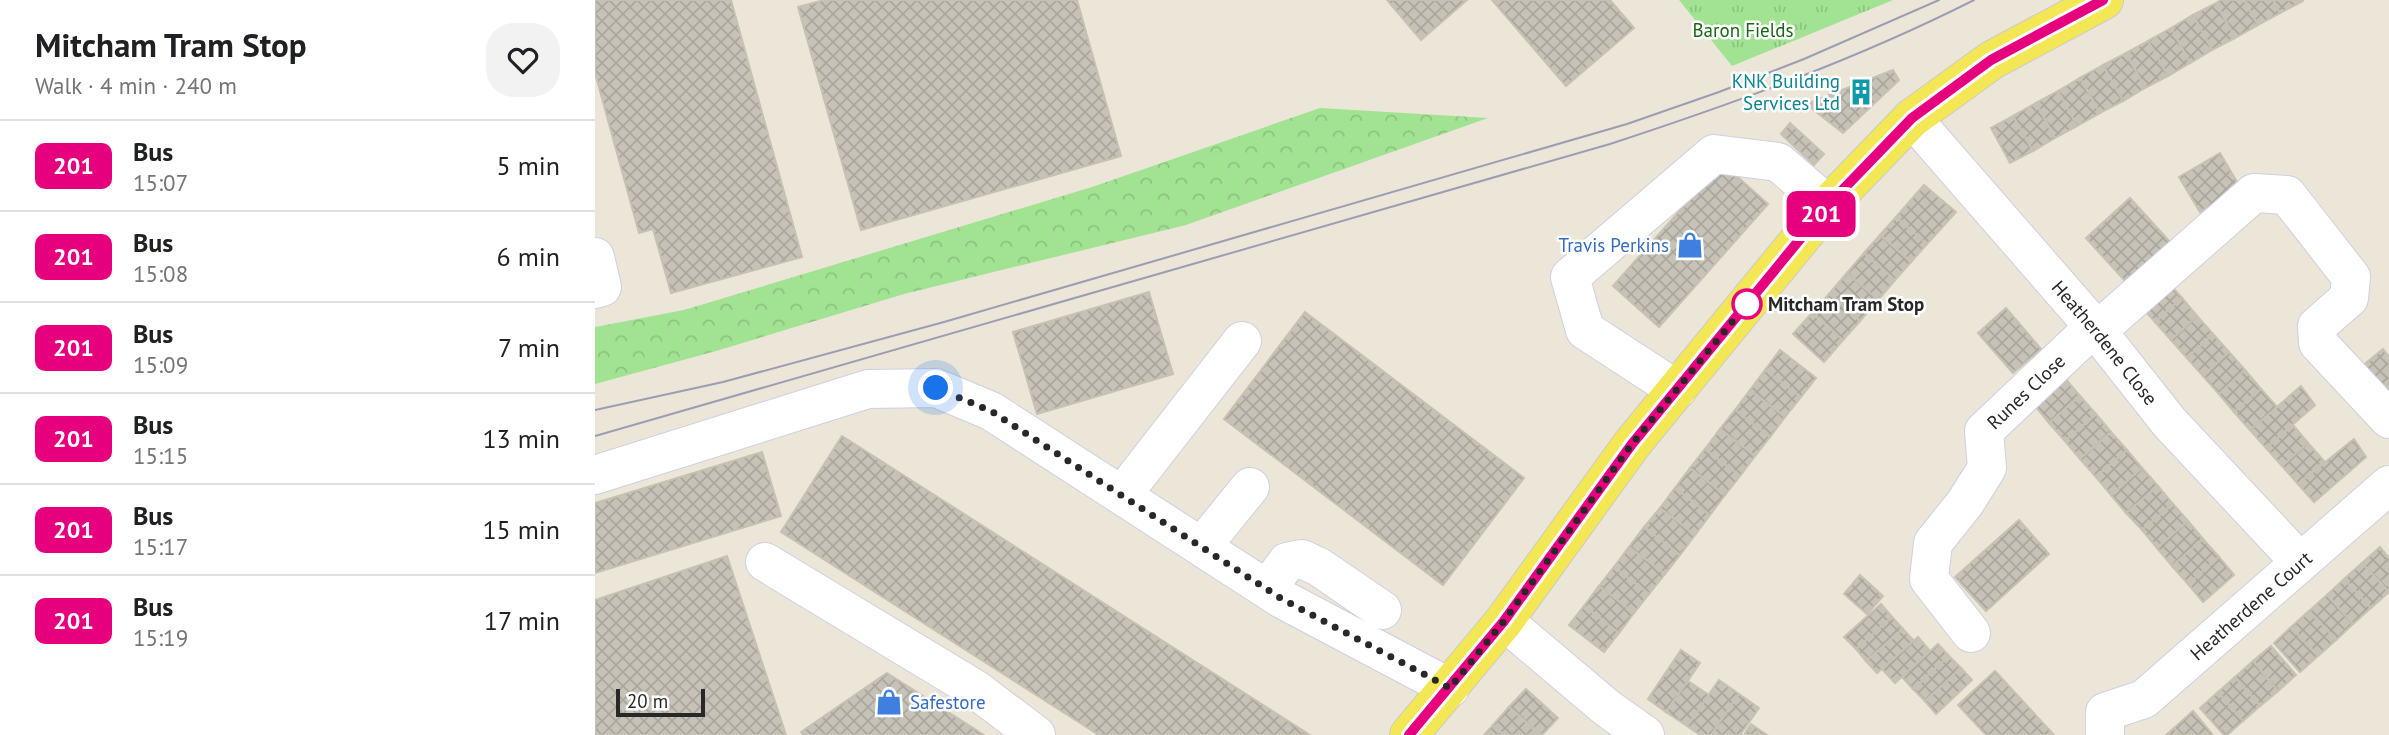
<!DOCTYPE html>
<meta charset="utf-8">
<style>
body{margin:0;font-family:"PT Sans",sans-serif;background:#f2f2f2;color:#202124;height:100vh;display:flex;flex-direction:column;font-size:26px;white-space:nowrap}
*{box-sizing:border-box;margin:0}
p{font-size:23px;color:#757577}
.icon{flex:none;width:38px;height:38px;fill:none;stroke:currentColor;stroke-width:2;stroke-linecap:round;stroke-linejoin:round}
.map{position:relative;flex:1;overflow:hidden}
.drawer{display:flex;flex-direction:column;background:#fff;width:595px}
.drawer>*{flex:none}
.badge{padding:0 14px;border-radius:10px;font-size:24px;line-height:46px}
.scale{position:absolute;left:21px;bottom:18px;width:89px;box-sizing:border-box;padding-left:7px;border:4px solid #282828;border-top:0;font-size:19px;line-height:24px;white-space:nowrap;color:#282828;-webkit-text-stroke:5px #fff;paint-order:stroke}
.you{position:absolute;width:35px;height:35px;margin:-18px;border:5px solid #fff;border-radius:50%;background:#1a73e8;box-shadow:0 0 0 10px #1a73e833}
.map>.badge{position:absolute;translate:-50% -50%;box-shadow:0 0 0 4px #fff}
.round{display:grid;place-items:center;flex:none;width:74px;height:74px;border-radius:28px;background:#f2f2f2}
.head{display:flex;align-items:center;justify-content:space-between;height:119px;padding:0 35px}
h1{font-size:33px;font-weight:600;line-height:52px}
ul{padding:0;list-style:none}
li{display:flex;align-items:center;gap:21px;height:91px;padding:0 35px;border-top:2px solid #e0e0e0}
li div{flex:1}
li b{display:block;font-size:26px}
li em{font-style:normal}
li .badge{min-width:77px;font-weight:700;text-align:center}
main{display:flex;flex:1;min-height:0}
.map>svg:first-child{display:block}
</style>
<main>
<section class="drawer">
<div class="head"><div><h1>Mitcham Tram Stop</h1><p>Walk · 4 min · 240 m</p></div><a class="round"><svg class="icon" aria-label="heart" viewBox="0 0 24 24"><path d="M12 20l-8-8c-3-5 5-10 8-4 3-6 11-1 8 4z"/></svg></a></div>
<ul>
<li><span class="badge" style="background:#e6007e;color:#fff">201</span><div><b>Bus</b><p>15:07</p></div><em>5 min</em></li>
<li><span class="badge" style="background:#e6007e;color:#fff">201</span><div><b>Bus</b><p>15:08</p></div><em>6 min</em></li>
<li><span class="badge" style="background:#e6007e;color:#fff">201</span><div><b>Bus</b><p>15:09</p></div><em>7 min</em></li>
<li><span class="badge" style="background:#e6007e;color:#fff">201</span><div><b>Bus</b><p>15:15</p></div><em>13 min</em></li>
<li><span class="badge" style="background:#e6007e;color:#fff">201</span><div><b>Bus</b><p>15:17</p></div><em>15 min</em></li>
<li><span class="badge" style="background:#e6007e;color:#fff">201</span><div><b>Bus</b><p>15:19</p></div><em>17 min</em></li>
</ul>
</section>
<div class="map">
<svg width="1794" height="735" viewBox="0 0 1794 735">
<defs>
<pattern id="grass-tufts" width="24" height="20" patternUnits="userSpaceOnUse" patternTransform="scale(1.75)"><rect width="24" height="20" fill="#a2e393"/><path d="M3 7l-1-3M5 7V3M7 7l1-3M15 17l-1-3M17 17v-4M19 17l1-3" fill="none" stroke="#8cc37f"/></pattern>
<pattern id="forest-crowns" width="20" height="18" patternUnits="userSpaceOnUse" patternTransform="scale(1.75)"><rect width="20" height="18" fill="#a2e393"/><path d="M2 6a3 3 0 1 1 6 0M12 15a3 3 0 1 1 6 0" fill="none" stroke="#8cc37f"/></pattern>
<pattern id="building-cross-hatch" width="8" height="8" patternUnits="userSpaceOnUse" patternTransform="scale(1.75)"><rect width="8" height="8" fill="#c6c2b8"/><path d="M0 0l8 8M0 8l8-8" fill="none" stroke="#aaa79e"/></pattern>
</defs>
<rect width="100%" height="100%" fill="#ebe6d8"/>
<!-- grass -->
<path fill="url(#grass-tufts)" d="M1084,0H1298L1137,66Z"/>
<!-- forest -->
<path fill="url(#forest-crowns)" d="M725,108L893,118L591,225L309,294L121,351L0,384V327L89,310L497,187Z"/>
<!-- building -->
<g fill="url(#building-cross-hatch)" stroke="#c6c2b3" stroke-width="2">
<path d="M0,0H136L207,257L76,293L58,229L44,233L0,73Z"/>
<path d="M229,0H482L526,156L266,230L203,7Z"/>
<path d="M792,0H872L826,40Z"/>
<path d="M897,0H1015L1039,28L971,86Z"/>
<path d="M1626,0H1649L1663,25L1640,38L1621,3Z"/>
<path d="M1649,0H1678L1685,13L1663,25Z"/>
<path d="M1678,0H1707L1708,1L1685,13Z"/>
<path d="M1621,3L1640,38L1617,50L1598,15Z"/>
<path d="M1598,15L1617,50L1595,63L1576,28Z"/>
<path d="M1576,28L1595,63L1573,76L1553,41Z"/>
<path d="M1553,41L1573,76L1550,88L1531,53Z"/>
<path d="M1531,53L1550,88L1528,101L1508,65Z"/>
<path d="M1508,65L1528,101L1505,113L1485,78Z"/>
<path d="M1298,70L1304,80L1248,133L1211,104Z"/>
<path d="M1485,78L1505,113L1482,126L1463,91Z"/>
<path d="M1463,91L1482,126L1460,138L1441,103Z"/>
<path d="M1441,103L1460,138L1438,151L1418,116Z"/>
<path d="M1418,116L1438,151L1415,163L1396,128Z"/>
<path d="M1195,123L1229,154L1219,165L1186,134Z"/>
<path d="M1625,153L1645,187L1605,212L1584,177Z"/>
<path d="M1127,163L1173,204L1064,327L1018,286Z"/>
<path d="M1329,185L1361,212L1332,244L1301,217Z"/>
<path d="M1535,198L1575,242L1531,282L1491,238Z"/>
<path d="M1301,217L1332,244L1316,262L1285,235Z"/>
<path d="M1285,235L1316,262L1300,280L1269,253Z"/>
<path d="M1269,253L1300,280L1283,300L1252,273Z"/>
<path d="M1252,273L1283,300L1265,321L1234,294Z"/>
<path d="M1571,280L1587,298L1560,322L1544,304Z"/>
<path d="M554,292L578,374L442,414L418,332Z"/>
<path d="M1234,294L1265,321L1248,340L1217,313Z"/>
<path d="M1587,298L1602,316L1576,340L1560,322Z"/>
<path d="M1411,308L1446,349L1418,373L1383,333Z"/>
<path d="M710,312L929,478L848,585L629,419Z"/>
<path d="M1217,313L1248,340L1229,362L1198,334Z"/>
<path d="M1602,316L1618,334L1592,358L1576,340Z"/>
<path d="M1618,334L1634,352L1608,376L1592,358Z"/>
<path d="M1788,349L1794,357V403L1765,368Z"/>
<path d="M1185,350L1221,378L1206,397L1170,370Z"/>
<path d="M1634,352L1650,370L1624,394L1608,376Z"/>
<path d="M1170,370L1206,397L1190,417L1155,390Z"/>
<path d="M1650,370L1666,389L1639,412L1624,394Z"/>
<path d="M1468,376L1485,396L1454,423L1437,402Z"/>
<path d="M1706,386L1720,405L1671,448L1655,430Z"/>
<path d="M1666,389L1682,407L1655,430L1639,412Z"/>
<path d="M1155,390L1190,417L1175,437L1140,410Z"/>
<path d="M1485,396L1501,414L1470,441L1454,423Z"/>
<path d="M1140,410L1175,437L1160,456L1125,429Z"/>
<path d="M1501,414L1516,432L1485,459L1470,441Z"/>
<path d="M1698,425L1713,443L1687,466L1671,448Z"/>
<path d="M1125,429L1160,456L1145,476L1110,449Z"/>
<path d="M1516,432L1532,450L1501,477L1485,459Z"/>
<path d="M247,436L715,735H504L186,532Z"/>
<path d="M1759,439L1771,457L1719,502L1703,484Z"/>
<path d="M1713,443L1729,461L1703,484L1687,466Z"/>
<path d="M1110,449L1145,476L1130,495L1095,468Z"/>
<path d="M1532,450L1547,468L1516,495L1501,477Z"/>
<path d="M167,452L186,516L0,573V503Z"/>
<path d="M1095,468L1130,495L1115,515L1080,488Z"/>
<path d="M1547,468L1563,486L1531,513L1516,495Z"/>
<path d="M1563,486L1578,504L1547,530L1531,513Z"/>
<path d="M1080,488L1115,515L1100,535L1065,508Z"/>
<path d="M1578,504L1593,521L1562,548L1547,530Z"/>
<path d="M1065,508L1100,535L1085,555L1049,527Z"/>
<path d="M1424,520L1454,554L1391,611L1360,577Z"/>
<path d="M1593,521L1608,539L1577,566L1562,548Z"/>
<path d="M1049,527L1085,555L1070,574L1034,547Z"/>
<path d="M1608,539L1624,557L1593,584L1577,566Z"/>
<path d="M1034,547L1070,574L1054,594L1019,567Z"/>
<path d="M1785,547L1794,558V592L1767,563Z"/>
<path d="M132,556L191,735H0V600Z"/>
<path d="M1624,557L1639,575L1608,602L1593,584Z"/>
<path d="M1767,563L1794,592L1776,608L1749,579Z"/>
<path d="M1019,567L1054,594L1039,613L1004,586Z"/>
<path d="M1265,575L1288,596L1272,614L1249,594Z"/>
<path d="M1749,579L1776,608L1758,624L1732,595Z"/>
<path d="M1004,586L1039,613L1024,633L989,606Z"/>
<path d="M1732,595L1758,624L1741,640L1714,611Z"/>
<path d="M1286,604L1297,617L1261,649L1249,637Z"/>
<path d="M989,606L1024,633L1009,652L974,625Z"/>
<path d="M1714,611L1741,640L1723,656L1696,627Z"/>
<path d="M1297,617L1308,629L1271,661L1261,649Z"/>
<path d="M1696,627L1723,656L1705,672L1679,643Z"/>
<path d="M1308,629L1319,641L1282,673L1271,661Z"/>
<path d="M1323,637L1335,651L1300,683L1287,669Z"/>
<path d="M1343,644L1354,656L1318,689L1307,677Z"/>
<path d="M1676,646L1701,675L1683,691L1658,661Z"/>
<path d="M1086,650L1105,663L1071,712L1053,699Z"/>
<path d="M1354,656L1366,668L1330,701L1318,689Z"/>
<path d="M1658,661L1683,691L1665,706L1640,677Z"/>
<path d="M1366,668L1377,680L1341,714L1330,701Z"/>
<path d="M1400,671L1459,735H1391L1363,705Z"/>
<path d="M292,673L389,735H208L206,732Z"/>
<path d="M1640,677L1665,706L1648,721L1623,692Z"/>
<path d="M1124,680L1144,694L1116,735H1105L1092,726Z"/>
<path d="M1093,681L1114,695L1092,726L1071,712Z"/>
<path d="M931,689L963,718L947,735L914,707Z"/>
<path d="M1623,692L1648,721L1632,735H1629L1605,708Z"/>
<path d="M1144,694L1164,708L1145,735H1116Z"/>
<path d="M914,707L945,735H908L898,725Z"/>
<path d="M1598,711L1618,735H1585L1579,728Z"/>
<path d="M1156,724L1172,735H1149Z"/>
<path d="M898,725L908,735H889Z"/>
<path d="M1579,728L1585,735H1571Z"/>
</g>
<g fill="none" stroke-linecap="round" stroke-linejoin="round">
<!-- minor casing -->
<g stroke="#cecfe1" stroke-width="40">
<g id="minor">
<path id="s1" d="M1317,118L1499,327L1574,422L1705,562"/>
<path d="M0,257L7,287L0,289"/>
<path d="M1502,331L1659,193L1692,195L1756,277L1754,298L1722,326L1723,343L1794,419"/>
<path d="M1082,390L990,330L975,277L1119,154L1183,162L1233,205"/>
<path d="M0,475L273,389L341,388L396,411L687,599L855,688"/>
<path d="M527,495L647,341"/>
<path d="M607,546L655,487"/>
<path d="M170,562L380,689L441,735"/>
<path d="M672,589L692,562L707,559L724,567L787,610"/>
<path d="M909,621L1012,708L1050,735"/>
<path id="s2" d="M1376,633L1334,579L1338,543L1370,503L1392,468L1389,431L1499,327"/>
<path id="s3" d="M1510,735V712L1549,699L1794,485"/>
</g>
</g>
<!-- major casing -->
<g stroke="#cbcbcb" stroke-width="40">
<path id="major" d="M814,735L909,621L1037,444L1233,205L1317,118L1397,60L1509,0"/>
</g>
<!-- minor -->
<use href="#minor" stroke="#fff" stroke-width="38"/>
<!-- major -->
<use href="#major" stroke="#f3e755" stroke-width="38"/>
<!-- tram -->
<g stroke="#9c9cb3" stroke-width="2">
<path d="M0,410L128,382L349,322L1032,124L1124,92L1209,59L1344,0"/>
<path d="M0,436L1015,144C1140,103 1262,59 1379,0"/>
</g>
</g>
<g fill="none" stroke-linecap="round" stroke-linejoin="round">
<!-- line casing -->
<g stroke="#fff" stroke-width="16">
<path id="line" d="M814,735L909,621L1037,444L1233,205L1317,118L1396,60L1508,0"/>
</g>
<!-- line -->
<use href="#line" stroke="#e6007e" stroke-width="10"/>
<!-- walk -->
<path stroke="#282828" stroke-width="7" stroke-dasharray="0 12.6" d="M341,388L396,411L687,599L855,688L909,621L1037,444L1152,304"/>
</g>
<!-- icons -->
<defs>
<g id="building-bare" transform="scale(2.1)"><path d="M-4-6H4V6H1V3H-1V6H-4ZM-2.5-4.3h1.7v1.8h-1.7ZM.8-4.3h1.7v1.8H.8ZM-2.5-1h1.7V.8h-1.7ZM.8-1h1.7V.8H.8Z" fill="#0f9aa8" stroke="#fff" stroke-width="2.5" paint-order="stroke"/></g>
<g id="shop-bare" transform="scale(2.1)"><path d="M-5-2.5h2.3a2.7 3.5 0 0 1 5.4 0H5L5.5 6h-11ZM-1.5-2.5h3a1.5 2.3 0 0 0-3 0Z" fill="#3f7fe0" stroke="#fff" stroke-width="2.5" paint-order="stroke"/></g>
</defs>
<g fill-rule="evenodd">
<use href="#building-bare" x="1266" y="92"/>
<use href="#shop-bare" x="1095" y="245"/>
<use href="#shop-bare" x="294" y="702"/>
</g>
<!-- markers -->
<circle fill="#fff" stroke="#e6007e" stroke-width="3.5" cx="1152" cy="304" r="14"/>
<g text-anchor="middle" stroke-width="5" stroke-linejoin="round" paint-order="stroke">
<!-- park labels -->
<g font-size="19" fill="#1b6517" stroke="#fff">
<text x="1148" y="37">Baron Fields</text>
</g>
<!-- culture labels -->
<g font-size="19" fill="#0d838f" stroke="#fff" text-anchor="end">
<text x="1245" y="88">KNK Building<tspan x="1245" dy="22">Services Ltd</tspan></text>
</g>
<!-- shop labels -->
<g font-size="19" fill="#366cbe" stroke="#fff" text-anchor="end">
<text x="1074" y="252">Travis Perkins</text>
<text x="315" y="709" text-anchor="start">Safestore</text>
</g>
<!-- stop labels -->
<g font-size="19" font-weight="bold" fill="#282828" stroke="#fff" text-anchor="start">
<text x="1173" y="311">Mitcham Tram Stop</text>
</g>
<!-- street labels -->
<g font-size="19" fill="#282828" stroke="#fff">
<text dy="7" stroke="none"><textPath href="#s1" startOffset="296">Heatherdene Close</textPath></text>
<text dy="7" stroke="none"><textPath href="#s2" startOffset="292">Runes Close</textPath></text>
<text dy="7" stroke="none"><textPath href="#s3" startOffset="206">Heatherdene Court</textPath></text>
</g>
</g>
</svg>
<div class="scale">20 m</div>
<div class="you" style="left:341px;top:388px"></div>
<b class="badge" style="left:1226px;top:214px;background:#e6007e;color:#fff">201</b>
</div>
</main>
